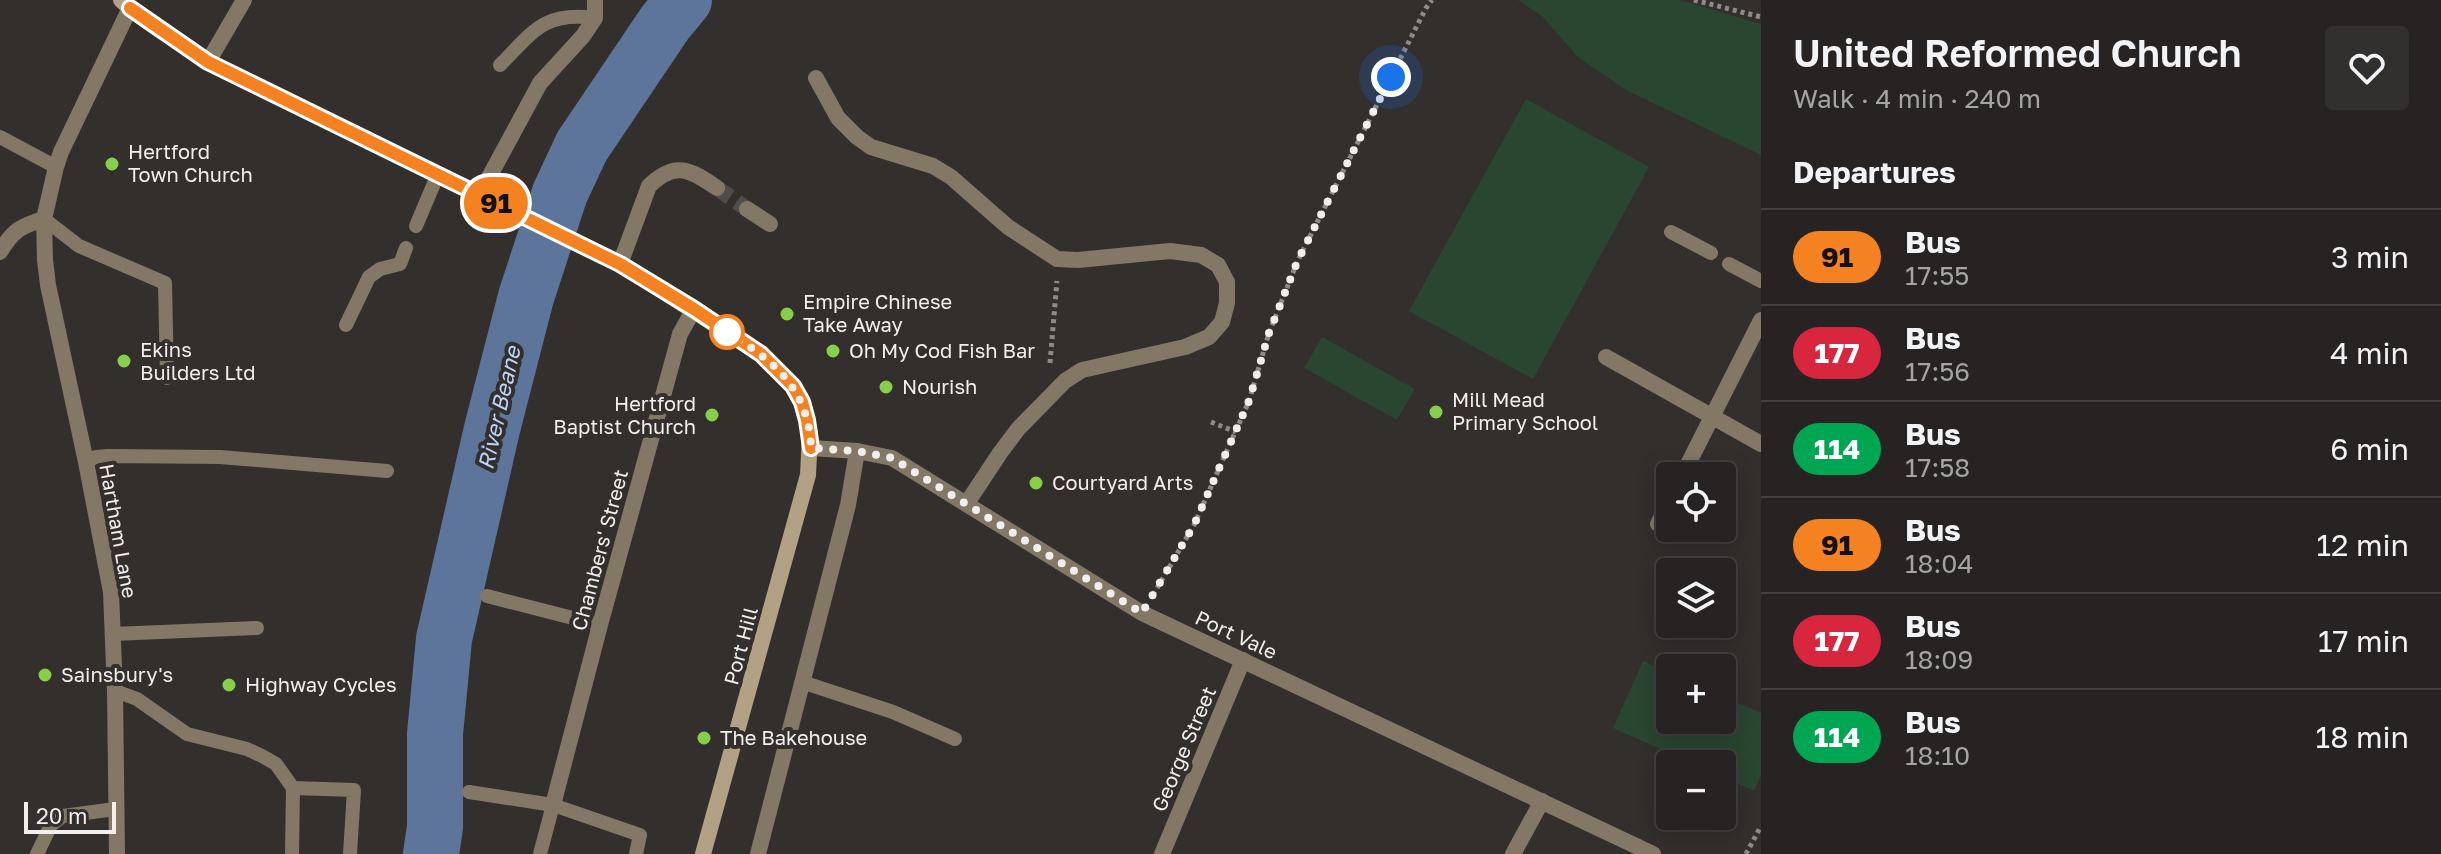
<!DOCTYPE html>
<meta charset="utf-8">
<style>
body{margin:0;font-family:"Golos Text",sans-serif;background:#322f2f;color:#f1f3f6;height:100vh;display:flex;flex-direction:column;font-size:30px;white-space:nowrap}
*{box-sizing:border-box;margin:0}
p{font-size:26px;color:#a4a4a5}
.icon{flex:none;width:44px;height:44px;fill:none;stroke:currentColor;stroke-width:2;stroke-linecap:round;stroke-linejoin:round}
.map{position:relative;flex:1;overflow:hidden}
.panel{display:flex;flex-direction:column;background:#262322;width:680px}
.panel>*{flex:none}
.badge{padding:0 16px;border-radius:26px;font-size:28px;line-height:52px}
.buttons{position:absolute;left:1656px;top:462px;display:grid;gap:16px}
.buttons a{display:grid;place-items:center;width:80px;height:80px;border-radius:8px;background:#262322;box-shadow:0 4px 20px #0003,0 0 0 2px #424040;font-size:40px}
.scale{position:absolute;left:24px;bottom:20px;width:92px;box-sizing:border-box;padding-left:8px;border:4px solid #f1efee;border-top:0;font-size:22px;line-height:28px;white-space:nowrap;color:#f1efee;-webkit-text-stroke:6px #322f2d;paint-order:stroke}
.you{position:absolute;width:40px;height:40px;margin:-20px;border:6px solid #fff;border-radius:50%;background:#1a73e8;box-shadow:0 0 0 12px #1a73e833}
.map>.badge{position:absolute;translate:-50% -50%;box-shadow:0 0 0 4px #fff}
h2{padding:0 32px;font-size:30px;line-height:72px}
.round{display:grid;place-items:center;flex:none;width:84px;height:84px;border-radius:8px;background:#322f2f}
.overview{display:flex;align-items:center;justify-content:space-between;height:136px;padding:0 32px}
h1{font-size:38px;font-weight:600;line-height:60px}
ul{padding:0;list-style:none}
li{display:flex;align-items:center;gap:24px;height:96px;padding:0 32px;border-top:2px solid #424040}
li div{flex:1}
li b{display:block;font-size:30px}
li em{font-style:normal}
li .badge{min-width:88px;font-weight:700;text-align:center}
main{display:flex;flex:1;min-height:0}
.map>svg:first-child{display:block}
</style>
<main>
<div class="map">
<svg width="1761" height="854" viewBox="0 0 1761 854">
<rect width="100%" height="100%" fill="#322f2d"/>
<!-- green -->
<g fill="#294631">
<path d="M1518,0H1680L1761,24V155L1626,90L1579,58L1543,17Z"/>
<path d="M1526,99L1649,167L1533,379L1409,311Z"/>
<path d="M1322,337L1415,389L1397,420L1304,368Z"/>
<path d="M1643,661L1670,673V720H1722V696L1761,713V775L1754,791L1722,776V764H1694L1613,728Z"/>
</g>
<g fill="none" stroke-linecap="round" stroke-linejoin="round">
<!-- river -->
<path stroke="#5d759b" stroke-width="56" d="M431,854L435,827V734L444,639L492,429L526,297L560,193L582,146L665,23L684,0"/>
<!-- minor-tunnel -->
<path stroke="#4f4c4a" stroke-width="16" stroke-dasharray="16 8" stroke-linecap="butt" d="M717,188L747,209"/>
<!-- path -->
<g stroke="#8d8b89" stroke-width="5" stroke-dasharray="4 4" stroke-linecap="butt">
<path d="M1694,0L1761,17"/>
<path d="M1050,363L1057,281"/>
<path d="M1211,422L1236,432"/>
<path d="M1153,595L1194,525L1249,401L1269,333L1298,260L1426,8L1432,0"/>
<path d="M1746,854L1761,826"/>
</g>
<!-- service -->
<g stroke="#837866" stroke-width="14">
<path d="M500,65C533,32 544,11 595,18"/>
<path d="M0,137L56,167"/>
<path d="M44,219L79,246L165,283L167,378"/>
<path d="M416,226L438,174"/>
<path d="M1671,232L1711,253"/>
<path d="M1729,264L1761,281"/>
<path d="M346,325L369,277L380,269L400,264L406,248"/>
<path d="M86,462L96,457L108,456L220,457L387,471"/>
<path d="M487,596L600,625"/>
<path d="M113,634L257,628"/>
<path d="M802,682L893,712L955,739"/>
<path d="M115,691L137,699L187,734L247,749L262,756L276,764L293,788L354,790L350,854"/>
<path d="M469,792L553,805L640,835L636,854"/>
<path d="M37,854L51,825L63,816L115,809"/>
<path d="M292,854L293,788"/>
<path d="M540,854L553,805"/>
</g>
<!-- minor -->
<g stroke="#837866" stroke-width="16">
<path d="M208,62L244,0"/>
<path d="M816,78L838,118L857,137L871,147L933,166L951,177L1008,227L1057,259L1078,260L1170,251L1201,255L1218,265L1227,282V303L1222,322L1209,337L1185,347L1082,370L1065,381L1018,429L1000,453L967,503"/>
<path d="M480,194L540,83L583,36L595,18V0"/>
<path d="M747,209L770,224"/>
<path d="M0,252C13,230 21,226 44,219"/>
<path d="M620,264L649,186C675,161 690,169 717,188"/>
<path d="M1606,357L1761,444"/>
<path d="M811,448L857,451L892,458L1142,613L1653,854"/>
<path d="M1682,476L1761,320"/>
<path d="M1658,524L1670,500"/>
<path d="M553,805L600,625L680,334L694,309"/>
<path d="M117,854L115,691L111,592L86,462L48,285L45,260L44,219L56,167L61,152L130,8"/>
<path d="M758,854L848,505L857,451"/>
<path d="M1162,854L1243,660"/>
<path d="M1513,854L1542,801"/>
</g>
<!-- secondary -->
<path stroke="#b3a185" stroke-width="16" d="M121,0C147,25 179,41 208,62L620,264L761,354L793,386L802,402L810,433L808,475L703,854"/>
</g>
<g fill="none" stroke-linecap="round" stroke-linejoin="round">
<!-- line casing -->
<g stroke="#fff" stroke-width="18">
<path id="line" d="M130,8L208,62L620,264L694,309L761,354L793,386L802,402L807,420L811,448"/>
</g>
<!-- line -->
<use href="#line" stroke="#f58220" stroke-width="12"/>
<!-- walk -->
<path stroke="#f1efee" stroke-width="8" stroke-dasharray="0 14.4" d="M727,332C774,361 809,389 811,448L857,451L892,458L1142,613L1194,525L1249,401L1269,333L1298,260L1391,77"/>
</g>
<!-- markers -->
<g fill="#87cf4a" stroke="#322f2d" stroke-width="3">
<circle cx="112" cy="164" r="8"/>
<circle cx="787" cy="314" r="8"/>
<circle cx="833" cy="351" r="8"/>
<circle cx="124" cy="361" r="8"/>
<circle cx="886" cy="387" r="8"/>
<circle cx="1436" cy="412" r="8"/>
<circle cx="712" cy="415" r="8"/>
<circle cx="1036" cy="483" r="8"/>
<circle cx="45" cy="675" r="8"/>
<circle cx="229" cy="685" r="8"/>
<circle cx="704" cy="738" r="8"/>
</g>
<circle fill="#fff" stroke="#f58220" stroke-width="4" cx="727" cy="332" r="16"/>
<g text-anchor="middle" stroke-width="8" stroke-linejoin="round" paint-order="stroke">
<!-- poi labels -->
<g font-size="20" fill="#f1efee" stroke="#322f2d" text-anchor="start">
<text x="128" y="159">Hertford<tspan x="128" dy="23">Town Church</tspan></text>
<text x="803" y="309">Empire Chinese<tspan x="803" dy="23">Take Away</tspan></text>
<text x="140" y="357">Ekins<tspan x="140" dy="23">Builders Ltd</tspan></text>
<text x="849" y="358">Oh My Cod Fish Bar</text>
<text x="902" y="394">Nourish</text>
<text x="1452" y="407">Mill Mead<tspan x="1452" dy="23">Primary School</tspan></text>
<text x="696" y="411" text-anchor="end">Hertford<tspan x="696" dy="23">Baptist Church</tspan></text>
<text x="1052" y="490">Courtyard Arts</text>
<text x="61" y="682">Sainsbury's</text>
<text x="245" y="692">Highway Cycles</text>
<text x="720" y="745">The Bakehouse</text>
</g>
<!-- street labels -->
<g font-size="20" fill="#f1efee" stroke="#322f2d">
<text transform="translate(118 531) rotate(80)" y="7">Hartham Lane</text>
<text transform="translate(600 550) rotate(-75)" y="7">Chambers' Street</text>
<text transform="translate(1236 635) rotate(25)" y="7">Port Vale</text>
<text transform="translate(741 646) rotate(-75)" y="7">Port Hill</text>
<text transform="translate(1184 749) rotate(-67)" y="7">George Street</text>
</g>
<!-- water labels -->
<g font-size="22" font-style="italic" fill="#bcd4f9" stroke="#322f2d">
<text transform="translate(499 408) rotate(-77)" y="8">River Beane</text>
</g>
</g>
</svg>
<div class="buttons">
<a><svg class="icon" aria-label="locate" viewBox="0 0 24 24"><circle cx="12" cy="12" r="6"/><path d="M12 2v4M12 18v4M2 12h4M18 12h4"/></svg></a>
<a><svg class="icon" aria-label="layers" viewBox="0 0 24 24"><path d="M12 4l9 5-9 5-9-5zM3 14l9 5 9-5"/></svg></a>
<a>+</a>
<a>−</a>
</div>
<div class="scale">20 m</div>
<div class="you" style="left:1391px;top:77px"></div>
<b class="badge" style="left:496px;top:203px;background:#f58220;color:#111">91</b>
</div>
<section class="panel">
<div class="overview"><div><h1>United Reformed Church</h1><p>Walk · 4 min · 240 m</p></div><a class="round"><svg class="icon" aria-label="heart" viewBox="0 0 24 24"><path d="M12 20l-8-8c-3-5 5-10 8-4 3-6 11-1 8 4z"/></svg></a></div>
<h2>Departures</h2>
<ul>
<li><span class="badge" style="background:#f58220;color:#111">91</span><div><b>Bus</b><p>17:55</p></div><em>3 min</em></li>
<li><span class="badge" style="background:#d7263d;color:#fff">177</span><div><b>Bus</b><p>17:56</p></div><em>4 min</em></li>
<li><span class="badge" style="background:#00a651;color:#fff">114</span><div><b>Bus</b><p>17:58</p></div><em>6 min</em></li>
<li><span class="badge" style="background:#f58220;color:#111">91</span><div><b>Bus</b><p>18:04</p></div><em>12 min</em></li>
<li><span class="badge" style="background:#d7263d;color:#fff">177</span><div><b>Bus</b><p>18:09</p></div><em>17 min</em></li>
<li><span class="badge" style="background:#00a651;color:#fff">114</span><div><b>Bus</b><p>18:10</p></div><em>18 min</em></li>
</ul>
</section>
</main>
